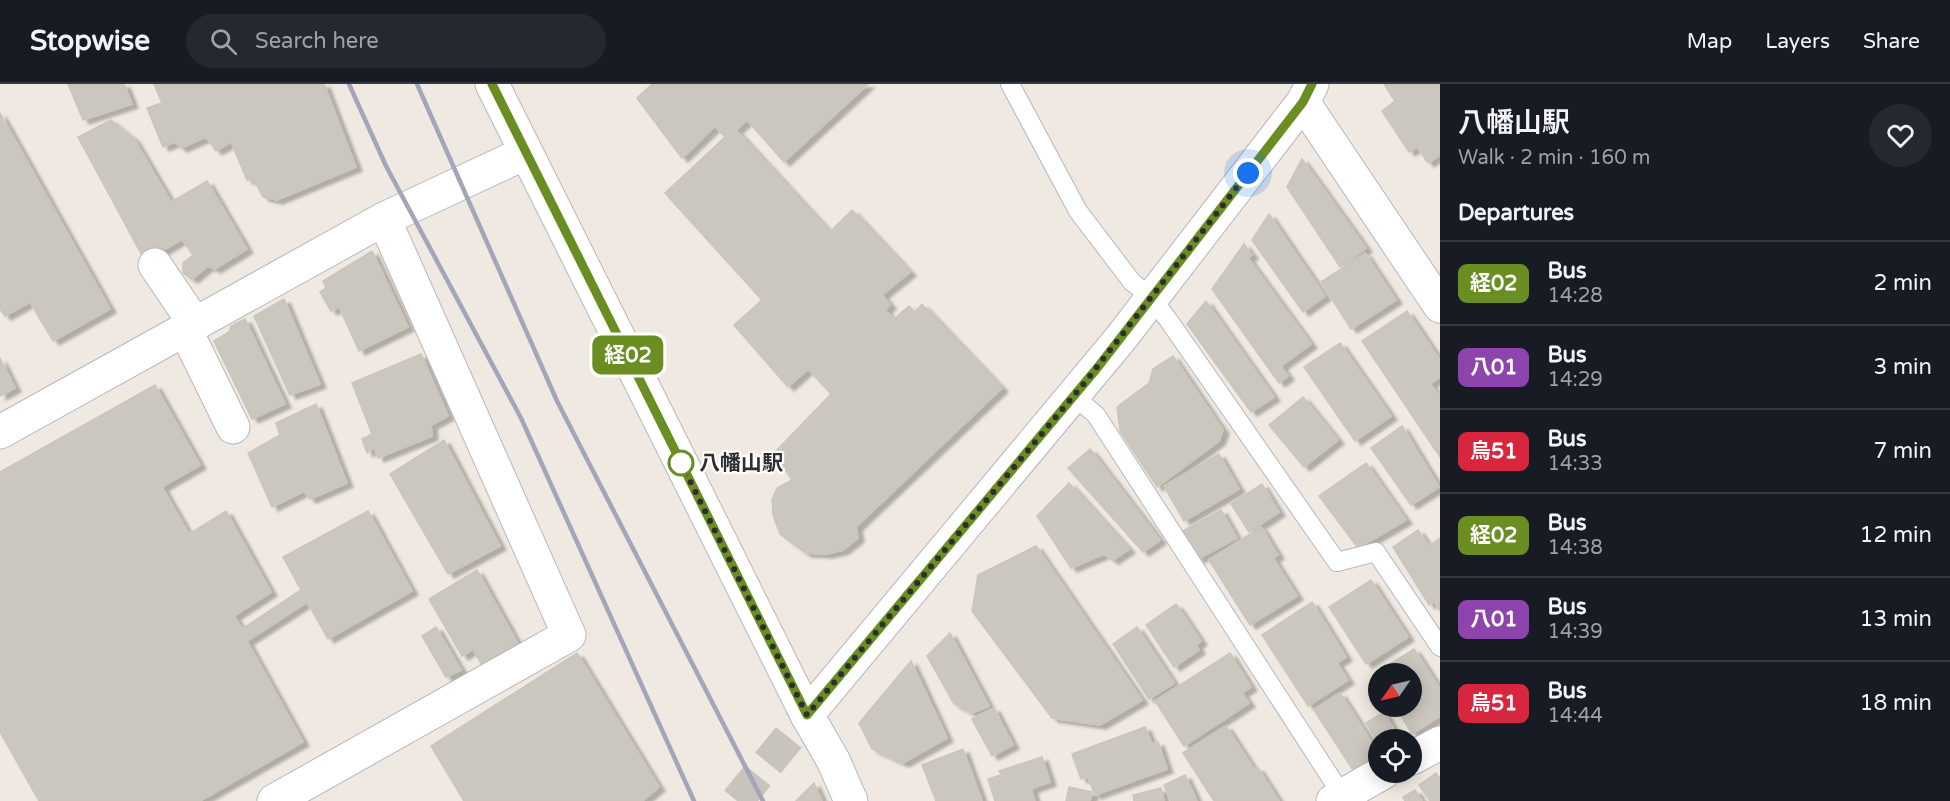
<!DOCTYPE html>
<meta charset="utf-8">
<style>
body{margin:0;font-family:"Varela Round","Noto Sans JP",sans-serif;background:#242831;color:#f1f3f6;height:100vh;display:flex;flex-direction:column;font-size:22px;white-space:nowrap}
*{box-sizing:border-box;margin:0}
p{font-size:20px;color:#9ea1a6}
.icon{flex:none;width:33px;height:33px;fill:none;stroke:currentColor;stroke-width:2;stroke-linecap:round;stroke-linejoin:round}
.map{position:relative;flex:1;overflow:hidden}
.side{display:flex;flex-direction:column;background:#171b24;width:510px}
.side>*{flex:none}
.badge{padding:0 12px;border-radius:9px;font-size:21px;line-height:39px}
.needle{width:39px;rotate:236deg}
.buttons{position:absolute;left:1368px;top:579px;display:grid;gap:12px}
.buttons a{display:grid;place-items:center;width:54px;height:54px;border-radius:50%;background:#171b24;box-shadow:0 3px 15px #0003;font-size:30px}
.you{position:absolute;width:30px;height:30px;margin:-15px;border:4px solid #fff;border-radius:50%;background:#1a73e8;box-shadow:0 0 0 9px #1a73e833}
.map>.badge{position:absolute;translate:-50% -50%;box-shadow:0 0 0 3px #fff}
h2{padding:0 18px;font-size:22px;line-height:54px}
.round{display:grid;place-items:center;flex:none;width:63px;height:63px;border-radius:32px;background:#242831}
.head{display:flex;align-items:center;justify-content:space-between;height:102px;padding:0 18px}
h1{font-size:28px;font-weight:600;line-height:45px}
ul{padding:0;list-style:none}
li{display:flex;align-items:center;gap:18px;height:84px;padding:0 18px;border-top:2px solid #363941}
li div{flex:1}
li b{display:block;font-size:22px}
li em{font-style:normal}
li .badge{min-width:66px;font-weight:700;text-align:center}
header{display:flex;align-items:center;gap:36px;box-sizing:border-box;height:84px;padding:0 30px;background:#171b24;border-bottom:2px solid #363941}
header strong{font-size:28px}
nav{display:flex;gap:33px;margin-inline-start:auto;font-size:21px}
.search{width:420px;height:54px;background:#242831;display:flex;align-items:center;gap:15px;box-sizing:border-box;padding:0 21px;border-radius:33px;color:#9ea1a6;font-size:22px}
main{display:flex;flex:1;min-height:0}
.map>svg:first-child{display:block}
</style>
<header>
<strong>Stopwise</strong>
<div class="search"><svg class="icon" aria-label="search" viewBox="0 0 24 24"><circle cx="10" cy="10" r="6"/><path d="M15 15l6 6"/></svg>Search here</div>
<nav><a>Map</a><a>Layers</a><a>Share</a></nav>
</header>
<main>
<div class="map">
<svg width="1440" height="717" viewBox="0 0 1440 717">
<defs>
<filter id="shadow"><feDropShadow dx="6" dy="4" stdDeviation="1.5" flood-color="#0004"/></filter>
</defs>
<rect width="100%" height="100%" fill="#efe9e1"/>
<!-- building -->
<g fill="#cbc7bf" stroke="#cbc5ba" stroke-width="1.5" filter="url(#shadow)">
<path d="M68,0H124L132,20L83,36Z"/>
<path d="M154,0H324L356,83L277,116L263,113L254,96H247L231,58L216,67L206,53L181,64L175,58L163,63L147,24L162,19Z"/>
<path d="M652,0H868L784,78L747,36L736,46L830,148L852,126L910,188L882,211L890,221L885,226L894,235L909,222L915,228L922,220L1002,304L856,443L858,454L843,466L827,470L806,469L780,450L773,431L772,416L777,404L792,396L774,369L831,310L808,285L788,303L734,241L762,216L665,109L725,53L715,42L682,74L637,14Z"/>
<path d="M1384,0H1440V71L1428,79L1417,63L1409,68L1382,27L1395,17Z"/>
<path d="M0,29L110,225L53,257L30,218L5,232L0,225Z"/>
<path d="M111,36L134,55L171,118L207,97L247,165L215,185L208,182L192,195L183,189V179L193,171L182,155L145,177L78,53Z"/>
<path d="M1302,75L1366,164L1340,183L1287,103Z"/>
<path d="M1269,130L1325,212L1303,228L1252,156Z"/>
<path d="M1244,160L1252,171L1248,174L1311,260L1281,282L1288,292L1279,299L1212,205Z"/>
<path d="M372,167L408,243L359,267L339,223L331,227L320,208L326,204L323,197Z"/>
<path d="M1365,169L1396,216L1351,245L1321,198Z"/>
<path d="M284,215L320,300L290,311L254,232Z"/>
<path d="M1206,217L1274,313L1251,328L1187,240Z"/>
<path d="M1407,227L1440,276V293L1430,300L1440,312V373L1362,257Z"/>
<path d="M245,235L285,320L252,335L214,257L229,248L231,242Z"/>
<path d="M1340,259L1391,332L1355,357L1304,283Z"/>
<path d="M421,270L448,332L431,341L432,352L378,374L374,363L367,369L362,355L372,350L352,299Z"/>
<path d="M1173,272L1223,346L1219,357L1157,403L1120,347L1117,323L1149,299L1153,285Z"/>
<path d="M0,274L15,304L0,312Z"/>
<path d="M155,301L200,381L162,403L189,450L226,427L271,508L234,532L242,545L301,506L283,473L368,427L412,507L328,555L307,518L247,557L303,658L200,717H39L0,648V388Z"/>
<path d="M1303,313L1338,356L1304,383L1269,341Z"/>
<path d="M316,320L347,399L310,415L304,407L272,423L248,369L280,351L276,339Z"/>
<path d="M1402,342L1439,403L1411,421L1371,364Z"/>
<path d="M444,356L500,462L448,490L390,390Z"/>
<path d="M1090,365L1160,456L1143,468L1068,384Z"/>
<path d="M1219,370L1239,405L1184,437L1164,402Z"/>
<path d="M1366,379L1406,436L1358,464L1319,412Z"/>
<path d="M1069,399L1129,465L1113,476L1104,470L1071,484L1037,432Z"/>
<path d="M1262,400L1279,428L1249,448L1231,420Z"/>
<path d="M1221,426L1237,454L1198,475L1181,448Z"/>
<path d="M1261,443L1278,471L1273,474L1297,512L1250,541L1209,476Z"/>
<path d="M1418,446L1429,462L1440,454V527L1434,517L1429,521L1393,463Z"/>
<path d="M1036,462L1142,616L1100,641L1052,634L972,527L978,491Z"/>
<path d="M477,486L519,562L483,583L473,565L462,572L429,515Z"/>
<path d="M1371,496L1408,553L1366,580L1329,523Z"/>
<path d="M1312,518L1346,573L1337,579L1348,596L1308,622L1262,551Z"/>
<path d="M1176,520L1201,557L1196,561L1199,566L1174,583L1146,541Z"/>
<path d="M436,543L461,586L446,593L422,552Z"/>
<path d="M1137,543L1174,599L1149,615L1113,560Z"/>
<path d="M950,549L989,622L972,629L954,620L927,572Z"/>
<path d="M1414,565L1440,605V632L1412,650L1395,622H1412V590H1378V598L1374,590Z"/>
<path d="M577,569L659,703L642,717H464L431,662Z"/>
<path d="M1230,569L1251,603L1242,609L1249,619L1184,662L1155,617Z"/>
<path d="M911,577L947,654L903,679L872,665L859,639Z"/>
<path d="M1340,609L1378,668L1353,686L1314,626Z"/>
<path d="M994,624L1013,661L992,672L972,635Z"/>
<path d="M1384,628L1400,656H1378V659L1366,639Z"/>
<path d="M1226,642L1254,685L1258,684L1279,717H1214L1183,669Z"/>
<path d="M1145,643L1152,660L1158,658L1167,685L1095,711L1088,693L1081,695L1072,670Z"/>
<path d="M963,665L982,717H936L922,681Z"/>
<path d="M1042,673L1050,698L1031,705L1035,717H995L988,695L1001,691L999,687Z"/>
<path d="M1436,689L1440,695V717H1430L1419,701Z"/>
<path d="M1185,691L1197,717H1171L1164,701Z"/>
<path d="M814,699L822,717H796Z"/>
<path d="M1069,703L1092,708L1090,717H1066Z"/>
<path d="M1161,704L1164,717H1134L1133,711Z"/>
<path d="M1415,706L1422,717H1405L1403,713Z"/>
</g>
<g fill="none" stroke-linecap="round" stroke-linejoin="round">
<!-- tertiary-tunnel -->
<path stroke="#c8c4bd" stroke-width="33" stroke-dasharray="33 16" stroke-linecap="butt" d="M737,717L807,631"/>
<!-- service casing -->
<g stroke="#b4b7c1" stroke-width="20">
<g id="service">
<path d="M1010,0L1078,127L1132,198L1152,214L1169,237L1337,478L1376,468L1440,563"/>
<path d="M1074,312L1096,331L1342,711"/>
</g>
</g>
<!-- minor casing -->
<g stroke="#b4b7c1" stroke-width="35">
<g id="minor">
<path d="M1303,18L1440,222"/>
<path d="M155,181L195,240"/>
<path d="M185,245L233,343"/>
<path d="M0,348L384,135L525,69"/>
<path d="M807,631L833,676L851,717"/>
<path d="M1412,674L1440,659"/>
<path d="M274,717L569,551L384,135"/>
<path d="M1333,717L1384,688"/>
</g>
</g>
<!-- tertiary casing -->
<g stroke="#b4b7c1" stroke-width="35">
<path id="tertiary" d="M492,0L807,631L1121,254L1303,18L1312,0"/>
</g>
<!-- service -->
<use href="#service" stroke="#fff" stroke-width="18"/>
<!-- minor -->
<use href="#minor" stroke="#fff" stroke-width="33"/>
<!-- tertiary -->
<use href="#tertiary" stroke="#fff" stroke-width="33"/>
<!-- rail -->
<g stroke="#a3a6b8" stroke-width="4.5">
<path d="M349,0L386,82L521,334L694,717"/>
<path d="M417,0L557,317L763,717"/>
</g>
</g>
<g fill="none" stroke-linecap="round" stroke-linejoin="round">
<!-- line casing -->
<g stroke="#fff" stroke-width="14">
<path id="line" d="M492,0L807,631L1098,283L1303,18L1312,0"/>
</g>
<!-- line -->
<use href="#line" stroke="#6b8e23" stroke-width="9"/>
<!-- walk -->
<path stroke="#2e2e2e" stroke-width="6" stroke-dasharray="0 10.8" d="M681,379L807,631L1086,297L1248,89"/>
</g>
<!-- markers -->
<circle fill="#fff" stroke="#6b8e23" stroke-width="3" cx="681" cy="379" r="12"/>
<g text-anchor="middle" stroke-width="4.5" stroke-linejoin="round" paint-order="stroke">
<!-- stop labels -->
<g font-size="21" font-weight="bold" fill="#2e2e2e" stroke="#fff" text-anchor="start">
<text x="699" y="386">八幡山駅</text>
</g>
</g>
</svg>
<div class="buttons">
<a><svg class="needle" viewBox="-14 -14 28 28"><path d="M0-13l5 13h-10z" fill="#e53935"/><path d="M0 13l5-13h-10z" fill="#9ea1a6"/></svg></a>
<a><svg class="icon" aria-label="locate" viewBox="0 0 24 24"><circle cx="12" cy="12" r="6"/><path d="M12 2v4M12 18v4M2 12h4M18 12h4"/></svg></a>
</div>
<div class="you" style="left:1248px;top:89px"></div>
<b class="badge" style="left:628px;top:271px;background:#6b8e23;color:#fff">経02</b>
</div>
<section class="side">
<div class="head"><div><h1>八幡山駅</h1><p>Walk · 2 min · 160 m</p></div><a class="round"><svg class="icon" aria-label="heart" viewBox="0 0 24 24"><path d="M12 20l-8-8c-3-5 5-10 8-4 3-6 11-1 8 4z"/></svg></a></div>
<h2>Departures</h2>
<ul>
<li><span class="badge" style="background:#6b8e23;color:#fff">経02</span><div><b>Bus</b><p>14:28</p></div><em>2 min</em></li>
<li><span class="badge" style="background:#8e44ad;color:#fff">八01</span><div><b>Bus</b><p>14:29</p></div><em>3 min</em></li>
<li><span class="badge" style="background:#d7263d;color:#fff">烏51</span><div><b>Bus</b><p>14:33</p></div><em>7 min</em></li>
<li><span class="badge" style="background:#6b8e23;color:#fff">経02</span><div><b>Bus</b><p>14:38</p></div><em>12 min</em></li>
<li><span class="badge" style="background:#8e44ad;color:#fff">八01</span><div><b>Bus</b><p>14:39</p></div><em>13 min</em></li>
<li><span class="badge" style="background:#d7263d;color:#fff">烏51</span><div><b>Bus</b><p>14:44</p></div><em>18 min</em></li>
</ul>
</section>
</main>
